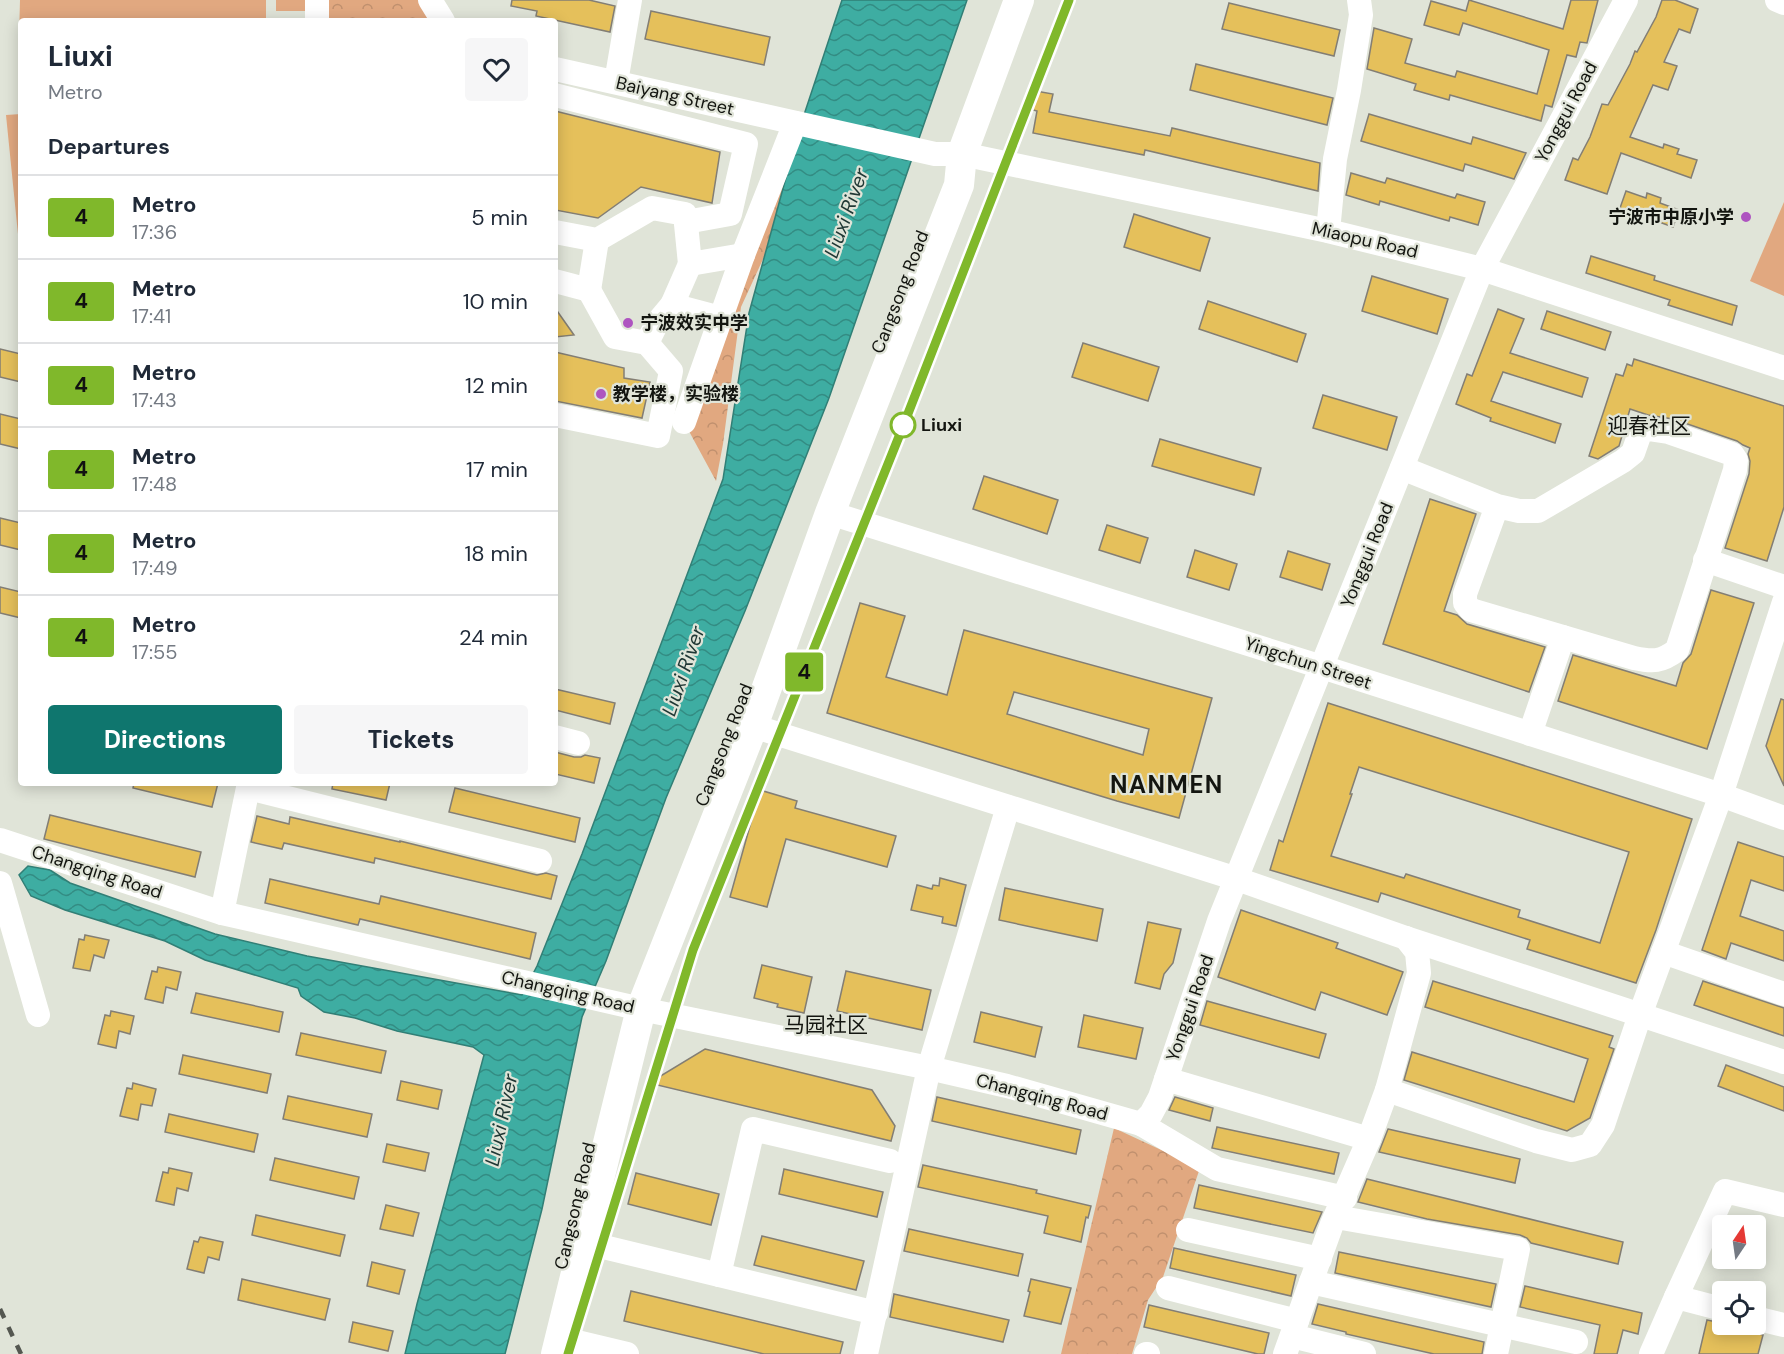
<!DOCTYPE html>
<meta charset="utf-8">
<style>
body{margin:0;font-family:"DM Sans","Noto Sans SC",sans-serif;background:#f6f6f7;color:#1f2937;height:100vh;display:flex;flex-direction:column;font-size:22px;white-space:nowrap}
*{box-sizing:border-box;margin:0}
p{font-size:20px;color:#747a83}
.icon{flex:none;width:33px;height:33px;fill:none;stroke:currentColor;stroke-width:2;stroke-linecap:round;stroke-linejoin:round}
.map{position:relative;flex:1;overflow:hidden}
.details{position:absolute;left:18px;top:18px;width:540px;height:768px;display:flex;flex-direction:column;background:#fff;border-radius:6px;box-shadow:0 3px 15px #0003}
.details>*{flex:none}
.badge{padding:0 12px;border-radius:4px;font-size:21px;line-height:39px}
.needle{width:39px;rotate:13deg}
.controls{position:absolute;left:1712px;top:1215px;display:grid;gap:12px}
.controls a{display:grid;place-items:center;width:54px;height:54px;border-radius:6px;background:#fff;box-shadow:0 3px 15px #0003;font-size:30px}
.map>.badge{position:absolute;translate:-50% -50%;box-shadow:0 0 0 3px #fff}
h2{padding:0 30px;font-size:22px;line-height:54px}
.round{display:grid;place-items:center;flex:none;width:63px;height:63px;border-radius:6px;background:#f6f6f7}
.head{display:flex;align-items:center;justify-content:space-between;height:102px;padding:0 30px}
h1{font-size:28px;font-weight:800;line-height:45px}
.button{display:flex;gap:12px;margin-top:auto;padding:12px 30px}
.button a{flex:1;height:69px;border-radius:6px;background:#0f766e;color:#fff;font-size:24px;font-weight:800;line-height:69px;text-align:center}
.button a+a{background:#f6f6f7;color:#1f2937}
ul{padding:0;list-style:none}
li{display:flex;align-items:center;gap:18px;height:84px;padding:0 30px;border-top:2px solid #e0e1e3}
li div{flex:1}
li b{display:block;font-size:22px}
li em{font-style:normal}
li .badge{min-width:66px;font-weight:700;text-align:center}
.map>svg:first-child{display:block}
</style>
<div class="map">
<svg width="1784" height="1354" viewBox="0 0 1784 1354">
<defs>
<pattern id="park-crowns" width="20" height="18" patternUnits="userSpaceOnUse" patternTransform="scale(1.5)"><rect width="20" height="18" fill="#e1a880"/><path d="M2 6a3 3 0 1 1 6 0M12 15a3 3 0 1 1 6 0" fill="none" stroke="#c0906e"/></pattern>
<pattern id="water-waves" width="16" height="10" patternUnits="userSpaceOnUse" patternTransform="scale(1.5)"><rect width="16" height="10" fill="#3eada2"/><path d="M0 5q4-4 8 0t8 0" fill="none" stroke="#338c83"/></pattern>
</defs>
<rect width="100%" height="100%" fill="#e0e4d8"/>
<!-- green -->
<g fill="#e1a880">
<path d="M20,0H266V21H21V75L18,74Z"/>
<rect x="276" y="0" width="31" height="11"/>
<path d="M21,114V264L6,115Z"/>
<path d="M1784,202V296L1750,281Z"/>
</g>
<!-- park -->
<g fill="url(#park-crowns)">
<path d="M327,0H420L434,21H325Z"/>
<path d="M795,123L823,129L741,307L723,444L716,481L684,422Z"/>
<path d="M1114,1128L1200,1168L1163,1277L1148,1300L1132,1354H1061Z"/>
</g>
<!-- water -->
<path fill="url(#water-waves)" stroke="#317f76" stroke-width="1.5" d="M842,0H967L829,398L745,611L666,798L606,961L582,1017L542,1209L505,1354H405L417,1304L484,1055L473,1047L397,1031L355,1018L324,1012L301,996L298,988L205,960L165,941L65,910L31,896L19,875L28,866L50,870L70,883L215,934L307,956L522,995L537,966L582,854L723,479L749,313L799,130Z"/>
<!-- building -->
<g fill="#e5c05b" stroke="#837e74" stroke-width="1.5" fill-rule="evenodd">
<path d="M512,0H589L615,6L610,32L536,16L537,11L511,6Z"/>
<path d="M1469,0L1563,29L1571,0H1598L1587,43L1580,42L1576,57L1567,55L1552,107L1545,105L1541,121L1450,95L1449,100L1414,90L1416,84L1367,69L1374,28L1412,39L1405,63L1455,77L1457,71L1537,94L1549,50L1463,23L1459,35L1424,25L1431,1L1466,11Z"/>
<path d="M1662,0H1675L1698,9L1690,33L1679,29L1664,62L1677,66L1668,90L1653,85L1630,137L1663,148L1664,144L1679,149L1677,154L1697,160L1691,178L1621,153L1607,194L1565,180L1573,158L1578,160L1590,137L1602,104L1608,105L1630,64L1635,51L1637,52L1656,17Z"/>
<path d="M1229,3L1340,30L1334,56L1222,29Z"/>
<path d="M651,11L770,37L764,65L645,39Z"/>
<path d="M1196,64L1333,98L1327,125L1190,90Z"/>
<path d="M1030,90L1053,94L1049,112L1170,136L1172,128L1320,163L1318,191L1145,150L1144,155L1033,133L1037,111L1026,108Z"/>
<path d="M555,111L720,152L712,203L641,187L598,218L555,210Z"/>
<path d="M1369,114L1471,144L1473,137L1526,153L1514,179L1465,164L1463,171L1361,141Z"/>
<path d="M1351,173L1385,183L1387,178L1455,198L1457,194L1485,202L1478,225L1450,217L1449,221L1380,201L1379,205L1346,195Z"/>
<path d="M1626,191L1646,198L1647,193L1661,198L1660,203L1679,210L1673,227L1620,208Z"/>
<path d="M1134,214L1210,238L1200,271L1124,247Z"/>
<path d="M1591,256L1655,276L1654,280L1737,306L1732,325L1668,305L1670,300L1586,273Z"/>
<path d="M1372,276L1448,299L1437,334L1362,311Z"/>
<path d="M1208,301L1306,334L1297,362L1199,329Z"/>
<path d="M555,308L574,335L555,337Z"/>
<path d="M1498,309L1524,319L1510,353L1588,378L1582,397L1503,372L1491,401L1561,424L1555,443L1490,421L1491,418L1456,404L1467,374L1472,376Z"/>
<path d="M1547,311L1611,332L1605,350L1541,329Z"/>
<path d="M1083,343L1159,367L1148,401L1072,377Z"/>
<path d="M0,349L21,354V382L0,377Z"/>
<path d="M555,352L624,368V378L650,382L642,418L555,401Z"/>
<path d="M1634,359L1784,406V507L1767,561L1725,548L1749,474L1750,461L1748,454L1750,448L1743,445L1737,441L1673,419L1648,415L1630,409L1619,446L1598,459L1589,456L1616,374L1623,376L1627,364L1632,366Z"/>
<path d="M1323,395L1397,417L1387,450L1313,428Z"/>
<path d="M0,414L21,419V449L0,444Z"/>
<path d="M1160,439L1261,468L1254,495L1152,466Z"/>
<path d="M984,476L1058,500L1047,534L973,509Z"/>
<path d="M1430,499L1476,514L1444,611L1457,615L1467,624L1545,647L1529,692L1383,644Z"/>
<path d="M0,518L21,523V550L0,545Z"/>
<path d="M1107,525L1148,538L1140,563L1099,550Z"/>
<path d="M1195,550L1237,564L1229,590L1187,577Z"/>
<path d="M1288,551L1330,564L1322,590L1280,577Z"/>
<path d="M0,587L21,592V618L0,613Z"/>
<path d="M1711,590L1754,603L1707,749L1558,701L1573,655L1676,686L1683,663L1691,654Z"/>
<path d="M860,603L905,616L886,677L947,695L964,630L1212,698L1179,818L1117,801L827,713ZM1014,692L1149,729L1143,755L1007,714Z"/>
<path d="M555,689L615,703L610,724L555,710Z"/>
<path d="M1781,699L1784,700V786L1766,746Z"/>
<path d="M1328,703L1692,819L1656,930L1636,983L1527,949L1530,940L1381,893L1378,902L1270,870L1279,840L1283,842ZM1359,767L1629,852L1600,943L1518,917L1520,910L1406,874L1404,878L1331,856L1352,794H1350Z"/>
<path d="M555,752L574,757H581L585,755L600,758L594,783L555,774Z"/>
<path d="M134,783H218L212,807L133,788Z"/>
<path d="M333,783H390L386,800L332,789Z"/>
<path d="M455,788L580,818L575,842L449,812Z"/>
<path d="M760,790L797,801L795,808L896,836L887,867L786,839L767,907L730,897Z"/>
<path d="M50,815L201,852L195,877L44,839Z"/>
<path d="M257,816L289,824L290,817L400,842V841L537,875L546,873L557,876L551,899L375,858L374,863L284,843L282,849L251,842Z"/>
<path d="M1738,842L1784,857V891L1751,880L1740,916L1784,931V961L1731,943L1726,959L1702,950Z"/>
<path d="M940,878L966,885L956,926L942,923L943,917L911,910L917,885L932,889L933,885L939,886Z"/>
<path d="M270,879L379,904L381,896L536,933L530,959L360,919L358,925L265,903Z"/>
<path d="M1005,888L1103,909L1097,941L999,920Z"/>
<path d="M1241,910L1338,943L1336,948L1403,972L1387,1015L1321,992L1315,1010L1218,977Z"/>
<path d="M1148,922L1181,929L1173,963L1164,974L1160,989L1135,983Z"/>
<path d="M85,935L109,940L104,958L94,955L90,971L73,968L79,939L84,940Z"/>
<path d="M762,965L812,977L804,1013L777,1007L778,1004L754,998Z"/>
<path d="M158,967L181,972L177,990L166,987L163,1003L145,999L152,971L157,972Z"/>
<path d="M846,971L931,990L922,1030L837,1011Z"/>
<path d="M1433,981L1613,1036L1609,1047L1614,1049L1590,1118L1567,1131L1404,1080L1412,1052L1574,1102L1588,1059L1425,1007Z"/>
<path d="M1703,981L1784,1008V1036L1694,1005Z"/>
<path d="M196,993L283,1012L279,1032L191,1013Z"/>
<path d="M1207,1001L1326,1034L1319,1058L1200,1025Z"/>
<path d="M111,1011L134,1016L130,1034L119,1031L116,1048L98,1044L105,1015L110,1016Z"/>
<path d="M981,1012L1042,1027L1035,1057L974,1042Z"/>
<path d="M1084,1015L1143,1028L1136,1059L1078,1047Z"/>
<path d="M301,1033L386,1051L381,1073L296,1055Z"/>
<path d="M705,1049L872,1090L895,1126L891,1141L649,1083Z"/>
<path d="M183,1055L271,1074L267,1093L179,1074Z"/>
<path d="M1726,1065L1784,1087V1111L1718,1086Z"/>
<path d="M401,1081L442,1090L438,1109L397,1100Z"/>
<path d="M133,1083L156,1089L152,1106L141,1104L138,1120L120,1116L127,1088L132,1089Z"/>
<path d="M288,1096L372,1114L367,1137L283,1119Z"/>
<path d="M937,1097L1081,1130L1076,1154L932,1121Z"/>
<path d="M1175,1097L1213,1108L1210,1121L1169,1110Z"/>
<path d="M169,1114L258,1134L254,1152L165,1132Z"/>
<path d="M1217,1127L1339,1153L1334,1174L1212,1148Z"/>
<path d="M1388,1129L1520,1159L1515,1183L1379,1152Z"/>
<path d="M387,1144L429,1153L425,1171L383,1162Z"/>
<path d="M275,1158L359,1177L354,1199L270,1180Z"/>
<path d="M923,1165L1037,1190L1036,1193L1091,1206L1088,1218L1086,1217L1081,1242L1044,1233L1048,1216L918,1187Z"/>
<path d="M169,1168L192,1173L188,1191L177,1188L174,1205L156,1201L163,1172L168,1173Z"/>
<path d="M784,1169L883,1192L877,1217L779,1194Z"/>
<path d="M636,1173L719,1194L711,1225L628,1204Z"/>
<path d="M1367,1179L1623,1242L1618,1264L1531,1243L1527,1238L1520,1235L1427,1219L1358,1202Z"/>
<path d="M1199,1185L1322,1212L1313,1233L1194,1208Z"/>
<path d="M386,1205L419,1213L413,1236L380,1229Z"/>
<path d="M256,1215L345,1235L340,1256L252,1235Z"/>
<path d="M909,1229L1023,1254L1018,1276L904,1251Z"/>
<path d="M762,1236L864,1261L856,1290L754,1265Z"/>
<path d="M200,1237L223,1242L219,1260L208,1257L204,1273L187,1269L194,1241L198,1242Z"/>
<path d="M1174,1248L1296,1275L1291,1296L1170,1268Z"/>
<path d="M1339,1252L1496,1284L1491,1307L1335,1273Z"/>
<path d="M372,1262L405,1270L399,1294L367,1286Z"/>
<path d="M242,1279L330,1299L325,1320L238,1300Z"/>
<path d="M1031,1279L1071,1288L1061,1324L1024,1316L1030,1292L1028,1291Z"/>
<path d="M1525,1286L1642,1313L1638,1334L1623,1330L1617,1354H1594L1600,1325L1520,1307Z"/>
<path d="M631,1291L843,1342L840,1354H764L624,1321Z"/>
<path d="M894,1294L1009,1320L1003,1342L890,1317Z"/>
<path d="M1318,1304L1484,1342L1482,1354H1434L1346,1334V1332L1312,1324Z"/>
<path d="M1149,1305L1269,1333L1264,1354H1258L1144,1327Z"/>
<path d="M1707,1320L1722,1323V1324H1743L1746,1329L1751,1332L1763,1335L1758,1354H1699Z"/>
<path d="M353,1322L393,1331L388,1351L349,1342Z"/>
</g>
<g fill="none" stroke-linecap="round" stroke-linejoin="round">
<!-- minor -->
<g stroke="#fff" stroke-width="24">
<path d="M430,0L443,21"/>
<path d="M1777,0L1784,3"/>
<path d="M317,21V0"/>
<path d="M555,69L935,154H962L1328,231L1482,269L1784,368"/>
<path d="M616,82L630,0"/>
<path d="M555,95L746,144L730,214L686,222"/>
<path d="M1328,231L1335,159L1349,90L1361,15L1359,0"/>
<path d="M555,232L597,240L652,208L685,214L690,264L743,255"/>
<path d="M555,281L589,290L615,337L647,343L657,323L672,305L721,318"/>
<path d="M589,290L597,240"/>
<path d="M672,305L690,264"/>
<path d="M555,415L658,436L671,371L647,343"/>
<path d="M684,422L743,255L795,123"/>
<path d="M1402,468L1497,506L1519,511H1538L1623,461L1633,453L1640,433L1648,429L1668,432L1732,454L1736,460L1735,470L1677,650C1661,662 1653,662 1634,658L1471,610L1465,603V594L1497,506"/>
<path d="M830,513L1322,667L1721,795L1784,818"/>
<path d="M1705,560L1784,587"/>
<path d="M753,726L1237,879L1406,938L1784,1062"/>
<path d="M1530,734L1563,637"/>
<path d="M555,737L578,743"/>
<path d="M248,788L540,861"/>
<path d="M0,840L222,913L641,1009L929,1068L1007,1086L1141,1124L1217,1169L1345,1198"/>
<path d="M0,883L38,1015"/>
<path d="M222,913L249,783"/>
<path d="M1663,952L1784,994"/>
<path d="M1166,1079L1369,1139"/>
<path d="M1387,1090L1536,1141L1572,1150L1590,1145L1603,1125L1640,1015L1721,795L1784,602"/>
<path d="M1141,1124L1151,1114L1160,1097L1219,921L1482,269L1626,0"/>
<path d="M1336,1217L1518,1249L1496,1354"/>
<path d="M1188,1230L1320,1259"/>
<path d="M583,1242L876,1313"/>
<path d="M719,1275L753,1129L890,1161"/>
<path d="M1311,1282L1576,1342"/>
<path d="M1168,1288L1297,1321"/>
<path d="M1676,1297L1725,1191L1784,1205"/>
<path d="M1755,1318L1784,1325"/>
<path d="M1292,1336L1364,1354"/>
<path d="M560,1338L627,1354"/>
<path d="M866,1354L929,1068L1008,807"/>
<path d="M1146,1354H1148"/>
<path d="M1285,1354L1332,1224L1369,1139L1387,1090L1419,973L1417,952L1406,938"/>
<path d="M1651,1354L1676,1297L1722,1309"/>
</g>
<!-- major -->
<path stroke="#fff" stroke-width="30" d="M556,1354L641,1009L753,726L830,513L959,185L962,154L1019,0"/>
<!-- rail -->
<path stroke="#545750" stroke-width="4.5" stroke-dasharray="10 10" stroke-linecap="butt" d="M0,1309L21,1354"/>
</g>
<g fill="none" stroke-linecap="round" stroke-linejoin="round">
<!-- line casing -->
<g stroke="#fff" stroke-width="14">
<path id="line" d="M568,1354L693,950L902,429L1069,0"/>
</g>
<!-- line -->
<use href="#line" stroke="#80b82b" stroke-width="9"/>
</g>
<!-- markers -->
<g fill="#ae54c0" stroke="#e0e4d8" stroke-width="2">
<circle cx="1746" cy="217" r="6"/>
<circle cx="628" cy="323" r="6"/>
<circle cx="601" cy="394" r="6"/>
</g>
<circle fill="#fff" stroke="#80b82b" stroke-width="3" cx="903" cy="425" r="12"/>
<g text-anchor="middle" stroke-width="4.5" stroke-linejoin="round" paint-order="stroke">
<!-- street labels -->
<g font-size="18" fill="#131510" stroke="#e0e4d8">
<text transform="translate(675 96) rotate(13)" y="6">Baiyang Street</text>
<text transform="translate(1566 112) rotate(-62)" y="6">Yonggui Road</text>
<text transform="translate(1365 240) rotate(13)" y="6">Miaopu Road</text>
<text transform="translate(900 292) rotate(-69)" y="6">Cangsong Road</text>
<text transform="translate(1367 555) rotate(-68)" y="6">Yonggui Road</text>
<text transform="translate(1308 663) rotate(18)" y="6">Yingchun Street</text>
<text transform="translate(724 745) rotate(-69)" y="6">Cangsong Road</text>
<text transform="translate(97 872) rotate(18)" y="6">Changqing Road</text>
<text transform="translate(568 992) rotate(13)" y="6">Changqing Road</text>
<text transform="translate(1190 1008) rotate(-71)" y="6">Yonggui Road</text>
<text transform="translate(1042 1097) rotate(15)" y="6">Changqing Road</text>
<text transform="translate(575 1206) rotate(-77)" y="6">Cangsong Road</text>
</g>
<!-- poi labels -->
<g font-size="18" font-weight="bold" fill="#131510" stroke="#e0e4d8" text-anchor="start">
<text x="1734" y="223" text-anchor="end">宁波市中原小学</text>
<text x="640" y="329">宁波效实中学</text>
<text x="613" y="400">教学楼，实验楼</text>
</g>
<!-- stop labels -->
<g font-size="18" font-weight="bold" fill="#131510" stroke="#e0e4d8" text-anchor="start">
<text x="921" y="431">Liuxi</text>
</g>
<!-- water labels -->
<g font-size="20" font-style="italic" fill="#203835" stroke="#e0e4d8">
<text transform="translate(846 213) rotate(-70)" y="7">Liuxi River</text>
<text transform="translate(683 671) rotate(-71)" y="7">Liuxi River</text>
<text transform="translate(501 1120) rotate(-78)" y="7">Liuxi River</text>
</g>
<!-- quarter labels -->
<g font-size="21" fill="#131510" stroke="#e0e4d8">
<text x="1649" y="433">迎春社区</text>
<text x="826" y="1032">马园社区</text>
</g>
<!-- district labels -->
<g font-size="24" font-weight="bold" letter-spacing="1.5" fill="#131510" stroke="#e0e4d8">
<text x="1167" y="793">NANMEN</text>
</g>
</g>
</svg>
<div class="controls">
<a><svg class="needle" viewBox="-14 -14 28 28"><path d="M0-13l5 13h-10z" fill="#e53935"/><path d="M0 13l5-13h-10z" fill="#747a83"/></svg></a>
<a><svg class="icon" aria-label="locate" viewBox="0 0 24 24"><circle cx="12" cy="12" r="6"/><path d="M12 2v4M12 18v4M2 12h4M18 12h4"/></svg></a>
</div>
<b class="badge" style="left:804px;top:672px;background:#80b82b;color:#111">4</b>
<section class="details">
<div class="head"><div><h1>Liuxi</h1><p>Metro</p></div><a class="round"><svg class="icon" aria-label="heart" viewBox="0 0 24 24"><path d="M12 20l-8-8c-3-5 5-10 8-4 3-6 11-1 8 4z"/></svg></a></div>
<h2>Departures</h2>
<ul>
<li><span class="badge" style="background:#80b82b;color:#111">4</span><div><b>Metro</b><p>17:36</p></div><em>5 min</em></li>
<li><span class="badge" style="background:#80b82b;color:#111">4</span><div><b>Metro</b><p>17:41</p></div><em>10 min</em></li>
<li><span class="badge" style="background:#80b82b;color:#111">4</span><div><b>Metro</b><p>17:43</p></div><em>12 min</em></li>
<li><span class="badge" style="background:#80b82b;color:#111">4</span><div><b>Metro</b><p>17:48</p></div><em>17 min</em></li>
<li><span class="badge" style="background:#80b82b;color:#111">4</span><div><b>Metro</b><p>17:49</p></div><em>18 min</em></li>
<li><span class="badge" style="background:#80b82b;color:#111">4</span><div><b>Metro</b><p>17:55</p></div><em>24 min</em></li>
</ul>
<div class="button"><a>Directions</a><a>Tickets</a></div>
</section>
</div>
